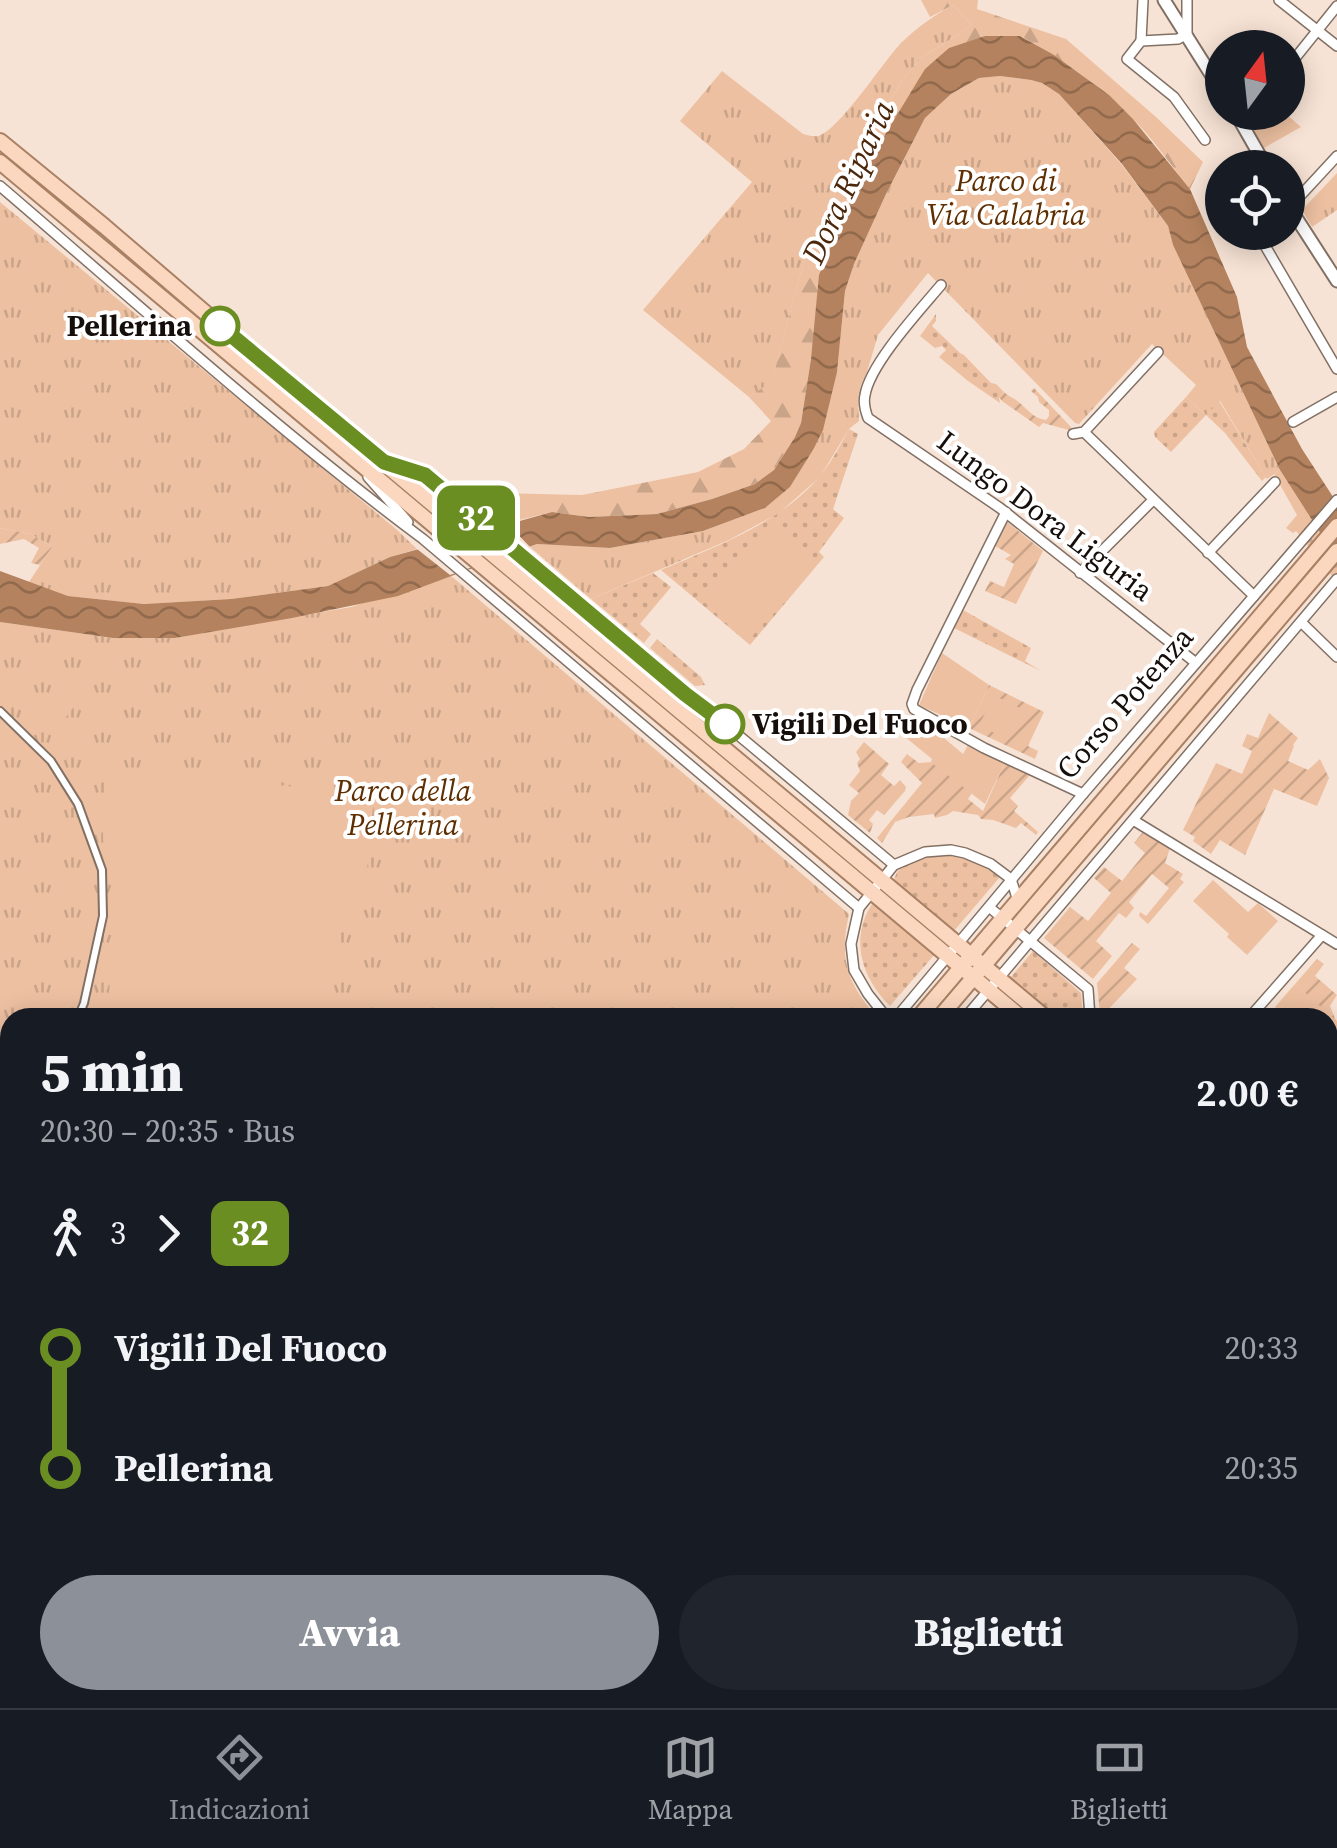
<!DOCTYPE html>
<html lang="it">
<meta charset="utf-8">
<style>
body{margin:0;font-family:"Source Serif 4",serif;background:#20242c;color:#f1f3f6;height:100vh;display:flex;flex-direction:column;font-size:38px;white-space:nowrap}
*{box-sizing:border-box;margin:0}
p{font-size:32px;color:#9ea1a6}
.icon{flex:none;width:55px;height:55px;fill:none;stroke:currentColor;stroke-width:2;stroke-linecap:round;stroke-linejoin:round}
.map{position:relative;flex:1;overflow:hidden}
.sheet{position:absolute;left:0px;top:1008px;width:1338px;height:702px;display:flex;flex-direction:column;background:#171b24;border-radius:30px 30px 0 0;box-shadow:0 5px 25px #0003}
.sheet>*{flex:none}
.badge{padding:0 20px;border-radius:15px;font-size:35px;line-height:65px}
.needle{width:65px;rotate:15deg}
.buttons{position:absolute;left:1205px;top:30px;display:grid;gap:20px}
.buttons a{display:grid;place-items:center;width:100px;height:100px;border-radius:50%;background:#171b24;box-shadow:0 5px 25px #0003;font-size:50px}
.map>.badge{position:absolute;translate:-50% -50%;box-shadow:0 0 0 5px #fff}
.legs{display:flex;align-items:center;gap:15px;height:110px;padding:0 40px;font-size:32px}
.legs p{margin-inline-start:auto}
.overview{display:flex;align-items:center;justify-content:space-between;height:170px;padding:0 40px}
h1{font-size:55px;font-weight:800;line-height:75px}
.cta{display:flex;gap:20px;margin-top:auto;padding:20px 40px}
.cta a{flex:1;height:115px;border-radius:60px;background:#8c9099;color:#fff;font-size:40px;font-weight:800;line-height:115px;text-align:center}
.cta a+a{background:#20242c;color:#f1f3f6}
ul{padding:0 40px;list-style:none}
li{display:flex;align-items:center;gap:35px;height:120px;font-size:38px}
li i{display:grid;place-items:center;width:15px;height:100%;margin:0 12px;background:currentColor}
li i::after{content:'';width:25px;height:25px;margin:-12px;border:8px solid;border-radius:50%;background:#171b24}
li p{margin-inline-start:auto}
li:first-child i{background:linear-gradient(#0000 50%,currentColor 0)}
li:last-child i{background:linear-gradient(currentColor 50%,#0000 0)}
.menu{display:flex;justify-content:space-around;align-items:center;height:140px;border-top:2px solid #363941;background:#171b24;font-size:28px;color:#9ea1a6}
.menu a{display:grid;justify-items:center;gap:5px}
.menu .current{color:#8c9099}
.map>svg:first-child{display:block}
</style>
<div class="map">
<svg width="1337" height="1708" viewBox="0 0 1337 1708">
<defs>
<pattern id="grass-dots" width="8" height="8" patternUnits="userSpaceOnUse" patternTransform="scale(2.5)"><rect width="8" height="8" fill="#edc0a1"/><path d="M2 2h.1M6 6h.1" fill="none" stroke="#caa489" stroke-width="1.8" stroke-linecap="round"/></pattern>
<pattern id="forest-firs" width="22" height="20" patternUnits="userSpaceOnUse" patternTransform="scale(2.5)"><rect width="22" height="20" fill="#edc0a1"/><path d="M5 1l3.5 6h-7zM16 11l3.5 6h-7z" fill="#caa489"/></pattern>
<pattern id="park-tufts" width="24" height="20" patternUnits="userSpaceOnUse" patternTransform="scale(2.5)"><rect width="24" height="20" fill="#edc0a1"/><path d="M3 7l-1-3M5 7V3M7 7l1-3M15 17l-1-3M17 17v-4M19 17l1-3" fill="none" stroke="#caa489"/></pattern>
<pattern id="garden-furrows" width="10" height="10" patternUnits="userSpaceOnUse" patternTransform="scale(2.5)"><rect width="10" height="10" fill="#edc0a1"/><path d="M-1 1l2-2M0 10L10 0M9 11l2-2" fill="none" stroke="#caa489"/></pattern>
<pattern id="water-waves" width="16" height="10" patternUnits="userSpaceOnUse" patternTransform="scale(2.5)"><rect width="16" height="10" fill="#b4825e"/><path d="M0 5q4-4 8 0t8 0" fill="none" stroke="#91694c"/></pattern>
</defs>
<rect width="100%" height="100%" fill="#f7e3d5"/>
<!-- grass -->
<g fill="url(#grass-dots)">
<path d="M936,314V321L932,326L960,353L964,355L991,383L996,384L1004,392L999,397L1000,403L968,381L939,357L946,350L942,346L935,348L920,336Z"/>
<path d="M1186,397L1206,415L1219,401L1266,477L1262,481L1225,433L1206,415L1171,452L1155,437L1154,432Z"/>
<path d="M849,429L858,434L833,509L844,518L819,552L824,557L750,645L661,570C717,546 781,523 821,475C832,461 841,444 849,429Z"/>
<path d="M653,573L671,587L640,624L651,634L644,643L591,599Z"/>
<path d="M963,610L1031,648L1025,661L1041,671L954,628Z"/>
<path d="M657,639L701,677L705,685L695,686L650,648Z"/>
<path d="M936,855C961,854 980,863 1000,877L953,932L894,883C895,862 919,859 936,855Z"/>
<path d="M872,904L935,954L890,1006C862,979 849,939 872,904Z"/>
<path d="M1033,951L1081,993L1083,1017H1056L1011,981V977Z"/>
</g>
<!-- forest -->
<g fill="url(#forest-firs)">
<path d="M921,0H978L977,9L1066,39L1156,117L1203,162L1190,189C1170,164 1152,137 1129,115C1097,83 1059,58 1021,36L927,68L886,133L849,202L811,359L801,423L795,437L774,470L755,484L712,499L657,514L589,517L552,512L507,523L485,506L494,493L582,495L698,472L744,449L771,421L749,397L772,380L805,256L850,163L905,77L920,59L972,25L953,5L930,17Z"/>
<path d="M1280,470L1337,559V582L1296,531L1293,533L1286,528L1297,515L1274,474Z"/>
</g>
<!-- park -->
<g fill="url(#park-tufts)">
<path d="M953,5L972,25L920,59L905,77L850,163L805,256L772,381L749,397L643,310L752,182L680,121L722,71L803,134C808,135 813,137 818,136C840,130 884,60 902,42C918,27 934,15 953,5Z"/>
<path d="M1000,76L1031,80L1042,83L1059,94L1122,165L1168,226L1173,245L1280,470L1267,479L1220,401L1206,415L1186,397L1196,385L1152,344L1079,424L1075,423L928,273L878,335L867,372L861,385L858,399L859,421L849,429L820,477L779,513L729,540L591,599L530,547L537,544L610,548L703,531L765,508L790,487L813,450L837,371L845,291L854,264L886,194L925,118L951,94L979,78Z"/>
<path d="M1263,112L1285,113L1301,127L1264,148L1250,127Z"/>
<path d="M1337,173V210L1312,227L1302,210Z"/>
<path d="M0,202L396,529L417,549L390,557L328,586L231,599L144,604L68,596L29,582L52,547L31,534L0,528Z"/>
<path d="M450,575L849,914C839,959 847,983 877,1017L10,1018V1072L0,1071V622L113,638H175L351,607Z"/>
</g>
<!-- garden -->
<g fill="url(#garden-furrows)">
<path d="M1034,388L1071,427L1069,430L1043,423L1039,427L1002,401L999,397L1004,392C1008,396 1012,397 1016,400C1027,408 1032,418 1046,420L1049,416V410L1039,402L1038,397L1031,391Z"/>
<path d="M1007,522L1043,551L1016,604L985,591L990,581L1004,587L1014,564L1005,559L1011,555L995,546Z"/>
<path d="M0,528L31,534L52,547L40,565L31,563L39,548L24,539L0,544Z"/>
<path d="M989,685L1044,712L1028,746L1038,751L1035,759L969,728Z"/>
<path d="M1269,713L1298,738L1293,745L1294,746L1288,761L1308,770L1320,759L1329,778L1317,806L1274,789L1245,855L1220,840L1211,854L1193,841L1195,837L1183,830L1216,763L1242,774L1252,751L1242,746L1247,734L1258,738Z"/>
<path d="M864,742L889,764L881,775L894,786L900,780L906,787L905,791L884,815L877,810L869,820L873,824L870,833L848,815L851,801L859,793L849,785L860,771L857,763L860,759L856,752Z"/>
<path d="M907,754L919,763L931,762L972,793L968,799L983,811L1005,762L1030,775L1010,798L1018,806L1014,811L1038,832L1036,835L1021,823L1016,828L993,820L981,819L978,815L953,811L947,815L935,818L934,814L909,817L895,822L882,843L877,838L922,783L901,762Z"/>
<path d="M1143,832L1170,848L1165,863L1183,874L1180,879L1184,882L1148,924L1139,916L1140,912L1146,916L1169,888L1152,874L1129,902L1134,908L1126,918L1119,913L1096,941L1112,956L1093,979L1044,938L1070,907L1088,921L1111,893L1094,878L1104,867L1122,881L1145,853L1134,843Z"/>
<path d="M1132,943L1140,949L1124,968L1137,979L1104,1014H1100L1097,983Z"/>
<path d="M1317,959L1324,964L1315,976L1337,995L1330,1006L1336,1021L1295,984Z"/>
</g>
<!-- pitch -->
<g fill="#edc0a1">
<path d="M768,525L814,564L749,640L703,601Z"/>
<path d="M942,653L989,685L969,728L919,705Z"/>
<path d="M69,667L91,684L58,728L36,711Z"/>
<path d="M993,695L1022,709L1008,739L979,726Z"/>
<path d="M900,713L922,724L925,722L963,754L968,745L1005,762L985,804L931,762L932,759L893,727Z"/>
<path d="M105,767L374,795L362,924L341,922L330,1017H106L118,917L103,839Z"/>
<path d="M1213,880L1248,912L1258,903L1278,921L1247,955L1227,937L1229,934L1193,901Z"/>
<path d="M1295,984L1337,1021V1028L1328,1039V1018L1283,1017L1275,1007Z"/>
</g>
<!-- water -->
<path fill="url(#water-waves)" d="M985,36H1020L1054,55L1109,95L1133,119L1190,189L1237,297L1247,347L1302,449L1337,503V559L1280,470L1173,245L1168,226L1122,164L1059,94L1042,83L1031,80L1000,76L979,78L951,94L925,118L886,194L854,264L845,291L837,372L823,430L813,450L790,487L765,508L703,531L610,548L537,544L398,596L292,618L175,638H113L0,622V571L68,596L144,604L231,599L328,586L390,557L552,512L589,517L657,514L712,499L755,484L774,470L795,437L801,423L811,359L819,275L849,202L886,133L925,69L949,48Z"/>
<!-- pier -->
<path fill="#f7e3d5" d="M507,523L530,547L450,575L417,549Z"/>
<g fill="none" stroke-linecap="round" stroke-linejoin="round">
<!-- pedestrian casing -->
<g stroke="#827064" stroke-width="10">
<path id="pedestrian" d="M0,711L51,761L78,804L102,870L103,916L84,1003L78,1018"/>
</g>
<!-- minor casing -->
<g stroke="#827064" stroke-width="12">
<g id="minor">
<path d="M1143,0L1141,41L1178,39L1187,34V0"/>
<path d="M1279,0L1337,46"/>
<path d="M1141,41L1127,59L1174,97L1205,140"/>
<path d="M1288,67L1337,6"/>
<path d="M0,186C139,305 276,429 423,539L859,908"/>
<path d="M1289,208L1337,156"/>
<path d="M1257,232L1337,369"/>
<path d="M941,285C920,310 870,364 865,395C863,403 865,410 868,418L1000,508L1196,663"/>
<path d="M1293,422L1337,397"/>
<path d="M1084,432L1254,596"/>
<path d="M1073,434L1084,432L1158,352"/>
<path d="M389,464L425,475L685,694L707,709L894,865"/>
<path d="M368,477L408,522"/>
<path d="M1006,512L917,690L912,704L914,709L984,748L1083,794"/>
<path d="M1208,553L1275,482"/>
<path d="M1080,573L1153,500"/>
<path d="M1301,622L1337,657"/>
<path d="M1133,820L1337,944"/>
<path d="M989,907L1088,989L1090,1018"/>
<path d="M887,1018L868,994L854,970L851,944L859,908L894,865L925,852L951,850L965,853L991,864L1011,879L1018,901"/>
<path d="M896,1018L1083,794L1337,500"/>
<path d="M965,1018L1337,579"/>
<path d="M1249,1018L1322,935"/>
<path d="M0,1162L10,1164"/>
<path d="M1328,1234L1337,1242"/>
<path d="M1328,1290L1337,1298"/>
<path d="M1328,1338L1337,1317"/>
<path d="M0,1402L10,1405"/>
<path d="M1328,1465L1337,1443"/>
<path d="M1328,1470L1337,1474"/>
<path d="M1328,1529L1337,1533"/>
<path d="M0,1564L10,1534"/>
<path d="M0,1649L10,1653"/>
<path d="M1328,1676L1337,1678"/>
<path d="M149,1700L172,1708"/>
<path d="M420,1700L433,1708"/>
<path d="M1033,1700L1042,1708"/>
<path d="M68,1708L70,1700"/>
<path d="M304,1708L311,1700"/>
<path d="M374,1708L381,1700"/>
<path d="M512,1708L517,1700"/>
<path d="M846,1708L851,1700"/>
<path d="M913,1708L918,1700"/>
<path d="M1022,1708L1027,1700"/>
<path d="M1083,1708L1087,1700"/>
<path d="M1197,1708L1198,1700"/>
<path d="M1252,1708L1253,1700"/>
</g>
</g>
<!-- tertiary casing -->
<g stroke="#827064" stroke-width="15">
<g id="tertiary">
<path d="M1164,0L1222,92"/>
<path d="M1235,112L1267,168"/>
<path d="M1288,205L1337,281"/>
<path d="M0,1085L10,1086"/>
<path d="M1328,1184L1337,1179"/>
<path d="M1328,1214L1337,1208"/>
<path d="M0,1315L10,1318"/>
<path d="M1328,1585L1337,1595"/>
<path d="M952,1700L962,1708"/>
<path d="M702,1708L706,1700"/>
<path d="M734,1708L739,1700"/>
</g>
</g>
<!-- secondary casing -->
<g stroke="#827064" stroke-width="16">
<g id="secondary">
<path d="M1328,1403L1337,1381"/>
<path d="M1226,1708L1227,1700"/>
</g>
</g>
<!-- primary casing -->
<g stroke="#a98064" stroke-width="18">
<g id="primary">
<path d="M0,141L104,226L258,358L1046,1018"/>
<path d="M0,162L1022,1018"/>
<path d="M918,1018L1337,526"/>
<path d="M939,1018L1337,551"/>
<path d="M1328,1255L1337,1263"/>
<path d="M1328,1271L1337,1279"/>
<path d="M333,1708L340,1700"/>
<path d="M348,1708L355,1700"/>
</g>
</g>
<!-- pedestrian -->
<use href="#pedestrian" stroke="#fff" stroke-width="6"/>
<!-- minor -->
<use href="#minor" stroke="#fff" stroke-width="9"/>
<!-- tertiary -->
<use href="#tertiary" stroke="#fff" stroke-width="11"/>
<!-- secondary -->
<use href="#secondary" stroke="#fdebdf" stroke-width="12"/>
<!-- primary -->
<use href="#primary" stroke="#fbd7bf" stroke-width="14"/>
<!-- tram -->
<g stroke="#766a61" stroke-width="2.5">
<path d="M1328,1380L1337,1358"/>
<path d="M1328,1426L1337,1405"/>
<path d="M0,1646L10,1650"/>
<path d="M158,1700L181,1708"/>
<path d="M1214,1708L1216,1700"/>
<path d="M1235,1708L1236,1700"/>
</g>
</g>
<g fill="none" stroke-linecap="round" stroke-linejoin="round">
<!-- line-1 casing -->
<g stroke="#fff" stroke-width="22">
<path id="line-1" d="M220,326L384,462L425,475L685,694L725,724"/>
</g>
<!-- line-1 -->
<use href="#line-1" stroke="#6b8e23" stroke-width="15"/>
</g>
<!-- markers -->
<g fill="#fff" stroke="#6b8e23" stroke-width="5">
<circle cx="220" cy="326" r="18"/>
<circle cx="725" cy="724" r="18"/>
</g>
<g text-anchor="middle" stroke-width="8" stroke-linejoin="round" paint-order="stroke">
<!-- park labels -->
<g font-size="30" font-style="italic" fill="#5f2f02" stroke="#fff">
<text x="1006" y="191">Parco di<tspan x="1006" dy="34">Via Calabria</tspan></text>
<text x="403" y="801">Parco della<tspan x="403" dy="34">Pellerina</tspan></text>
</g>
<!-- stop labels -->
<g font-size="30" font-weight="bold" fill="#150e0a" stroke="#fff" text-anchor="end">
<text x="192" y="336">Pellerina</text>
<text x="752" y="734" text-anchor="start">Vigili Del Fuoco</text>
</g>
<!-- street labels -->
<g font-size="30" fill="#150e0a" stroke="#fff">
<text transform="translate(1045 516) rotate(37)" y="10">Lungo Dora Liguria</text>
<text transform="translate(1125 703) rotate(-49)" y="10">Corso Potenza</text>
</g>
<!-- water labels -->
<g font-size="32" font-style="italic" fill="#4b280b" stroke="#fff">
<text transform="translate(848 182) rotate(-65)" y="11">Dora Riparia</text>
</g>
</g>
</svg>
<div class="buttons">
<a><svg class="needle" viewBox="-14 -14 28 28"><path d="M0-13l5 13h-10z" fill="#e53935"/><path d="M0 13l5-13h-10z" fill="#9ea1a6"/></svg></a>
<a><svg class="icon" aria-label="locate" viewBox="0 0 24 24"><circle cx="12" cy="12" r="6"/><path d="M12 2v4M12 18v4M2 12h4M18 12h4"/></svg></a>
</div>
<b class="badge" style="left:476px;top:518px;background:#6b8e23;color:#fff">32</b>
<section class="sheet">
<div class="overview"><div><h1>5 min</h1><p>20:30 – 20:35 · Bus</p></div><b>2.00 €</b></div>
<div class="legs"><svg class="icon" aria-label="walk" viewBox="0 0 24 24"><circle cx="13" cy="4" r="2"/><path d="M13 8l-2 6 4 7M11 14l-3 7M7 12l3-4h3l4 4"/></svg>3<svg class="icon" aria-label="forward" viewBox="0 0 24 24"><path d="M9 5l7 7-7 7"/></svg><b class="badge" style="background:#6b8e23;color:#fff">32</b></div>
<ul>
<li><i style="color:#6b8e23"></i><b>Vigili Del Fuoco</b><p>20:33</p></li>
<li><i style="color:#6b8e23"></i><b>Pellerina</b><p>20:35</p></li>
</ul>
<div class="cta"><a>Avvia</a><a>Biglietti</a></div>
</section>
</div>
<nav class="menu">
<a class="current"><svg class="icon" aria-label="directions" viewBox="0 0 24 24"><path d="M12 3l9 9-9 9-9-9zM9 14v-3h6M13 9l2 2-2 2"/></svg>Indicazioni</a>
<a><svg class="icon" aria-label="map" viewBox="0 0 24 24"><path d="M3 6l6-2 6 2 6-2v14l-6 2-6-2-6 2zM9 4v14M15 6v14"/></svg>Mappa</a>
<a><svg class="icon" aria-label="tickets" viewBox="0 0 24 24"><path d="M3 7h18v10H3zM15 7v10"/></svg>Biglietti</a>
</nav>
